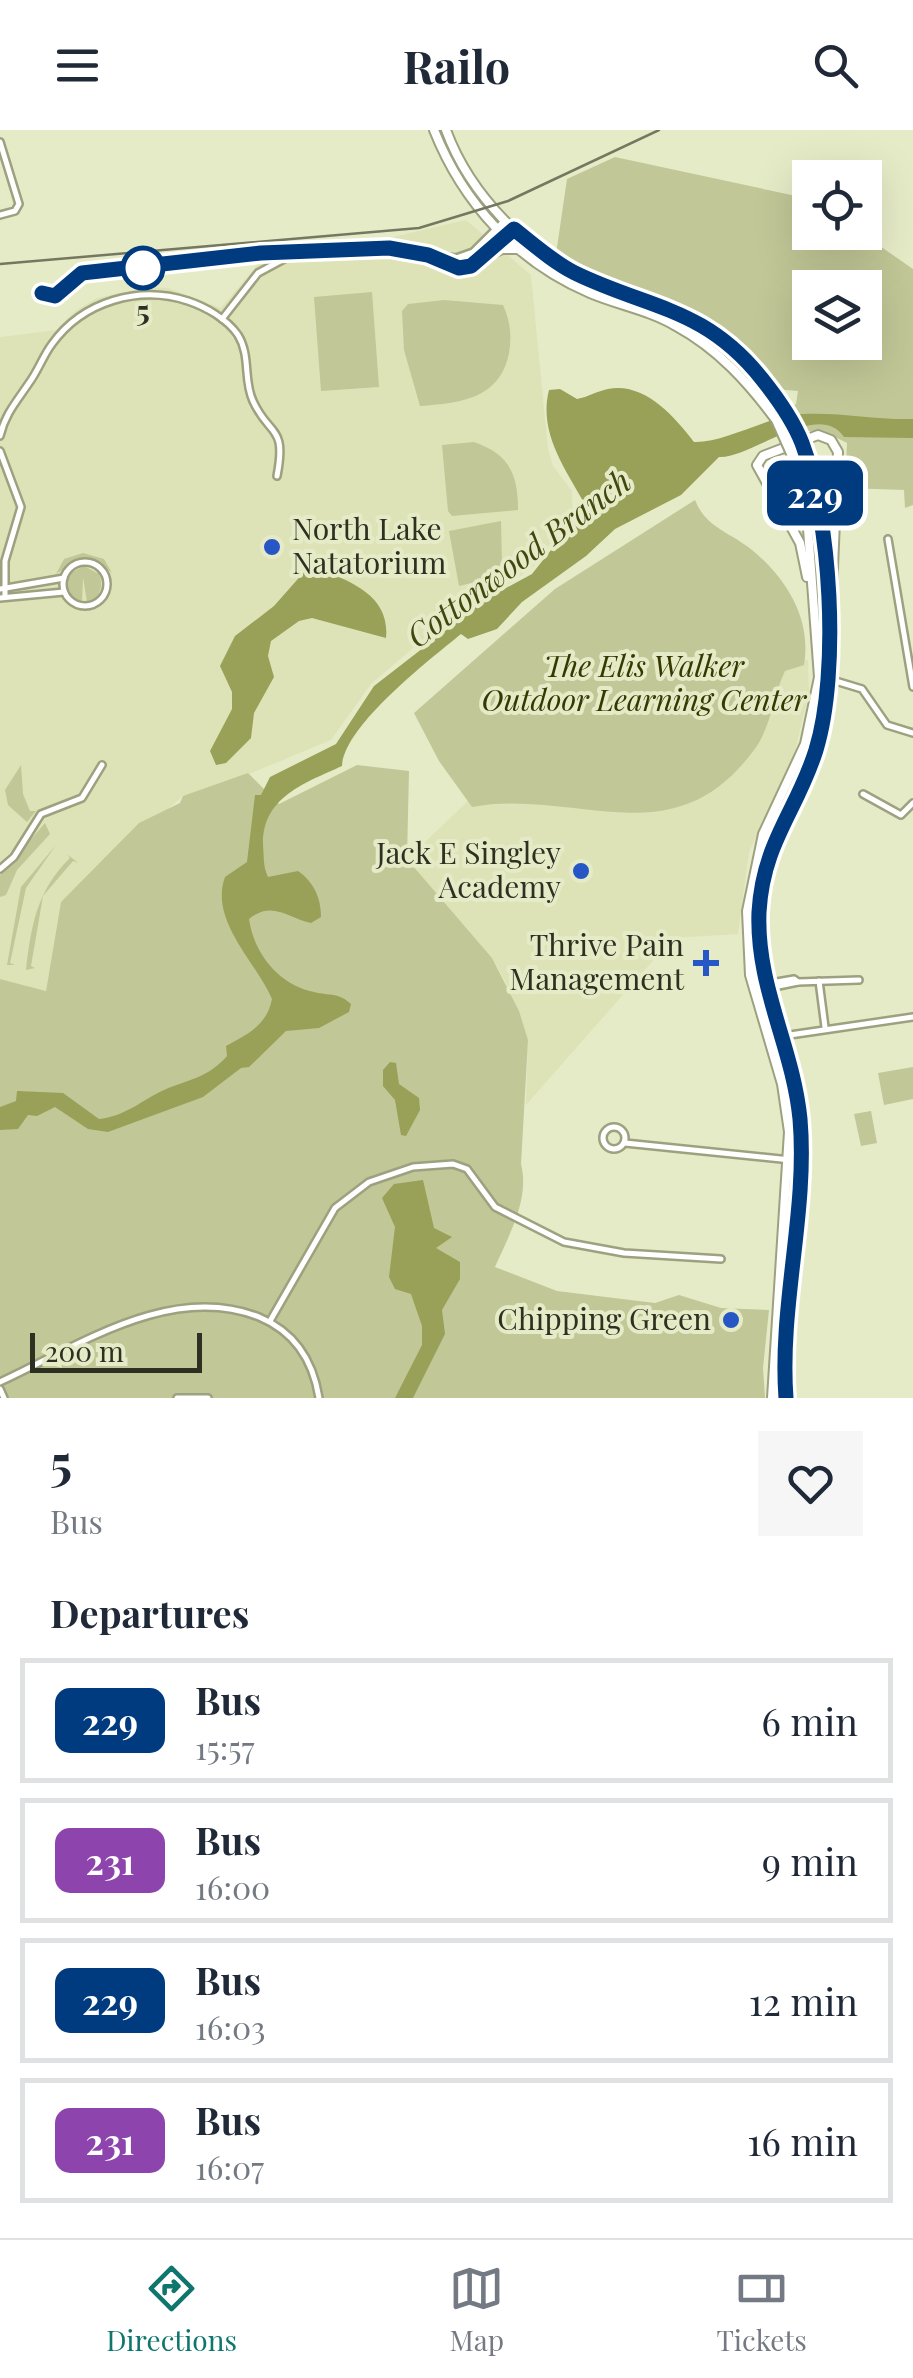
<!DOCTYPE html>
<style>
body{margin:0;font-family:"Playfair Display",serif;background:#f6f6f7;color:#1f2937;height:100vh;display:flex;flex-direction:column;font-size:38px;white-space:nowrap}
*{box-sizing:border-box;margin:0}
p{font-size:32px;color:#747a83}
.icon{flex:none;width:55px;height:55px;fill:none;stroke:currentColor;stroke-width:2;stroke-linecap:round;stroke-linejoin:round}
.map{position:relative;height:1268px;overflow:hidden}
.sheet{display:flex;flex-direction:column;background:#fff;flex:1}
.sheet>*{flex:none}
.badge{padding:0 20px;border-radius:15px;font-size:35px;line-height:65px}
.controls{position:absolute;left:792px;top:30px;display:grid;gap:20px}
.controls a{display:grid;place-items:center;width:90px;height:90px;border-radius:0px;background:#fff;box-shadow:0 10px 40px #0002;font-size:50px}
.scale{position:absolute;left:30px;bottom:25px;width:172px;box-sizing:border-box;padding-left:10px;border:5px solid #2e3022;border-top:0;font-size:28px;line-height:35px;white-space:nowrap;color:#2e3022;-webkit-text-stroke:8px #e6ebc7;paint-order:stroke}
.map>.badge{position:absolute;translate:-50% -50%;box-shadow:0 0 0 5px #fff}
h2{padding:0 50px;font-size:38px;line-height:90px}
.round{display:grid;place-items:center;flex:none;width:105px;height:105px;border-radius:0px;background:#f6f6f7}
.summary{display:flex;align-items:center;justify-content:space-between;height:170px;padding:0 50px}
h1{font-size:48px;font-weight:700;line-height:75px}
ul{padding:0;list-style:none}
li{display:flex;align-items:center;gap:30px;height:125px;margin:0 20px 15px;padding:0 30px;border:5px solid #e0e1e3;border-radius:0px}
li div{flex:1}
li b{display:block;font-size:38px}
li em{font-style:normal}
li .badge{min-width:110px;font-weight:700;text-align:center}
header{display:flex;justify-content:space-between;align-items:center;height:130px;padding:0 50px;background:#fff;font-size:45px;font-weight:700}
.menu{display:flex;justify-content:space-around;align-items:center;height:140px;border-top:2px solid #e0e1e3;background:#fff;font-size:28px;color:#747a83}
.menu a{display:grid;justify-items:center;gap:5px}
.menu .selected{color:#0f766e}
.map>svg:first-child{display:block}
</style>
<header><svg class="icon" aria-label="menu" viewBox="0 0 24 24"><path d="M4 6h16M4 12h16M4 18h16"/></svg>Railo<svg class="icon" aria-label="search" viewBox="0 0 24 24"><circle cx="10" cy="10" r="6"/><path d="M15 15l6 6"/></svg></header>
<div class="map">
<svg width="913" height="1268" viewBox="0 0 913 1268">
<rect width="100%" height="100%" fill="#e6ebc7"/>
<!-- built -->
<g fill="#dde3b7">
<path d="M466,90L531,145L548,319L553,336L572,361L573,383L534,436L511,453L472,468L371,554L331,610L213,659L183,666L61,772L46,861L0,849V207L56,200L75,181L97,168L148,157L168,158L221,178L258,134L257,118L393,107Z"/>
<path d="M778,527L808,530L809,562L795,621L749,722L738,804L673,808L526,975L528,910L505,851L492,828L407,729L469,670Z"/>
</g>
<!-- green -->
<g fill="#c1c796" fill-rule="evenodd">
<path d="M615,27L810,69V102L861,103L913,139V375L905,378L904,360L845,358L847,313L821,300L801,302L788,279L796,274L798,261L775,259C744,219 705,186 659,166C624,152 589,144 556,124L567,49ZM810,158H865V212H810Z"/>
<path d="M372,162L379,257L321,261L314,167Z"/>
<path d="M444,170L503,175C510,190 512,206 509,223C500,269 460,273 420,276L404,220L402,181L408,174Z"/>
<path d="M474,312C509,324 518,344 518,380L452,386L448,381L442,315Z"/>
<path d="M695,370C706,398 730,402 752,420C786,448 812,489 804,535L785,541C773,566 771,598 754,620C673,730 577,658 472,677L439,631L414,583L555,459Z"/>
<path d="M501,391L502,435L487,449L459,456L449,401Z"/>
<path d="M83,423L104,429L112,443L97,432L82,428L56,444L64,429Z"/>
<path d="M84,436L99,444C104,456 100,469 87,472L83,447L82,472C68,468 63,457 69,444Z"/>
<path d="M21,635L23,664L30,681H36L27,692L8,675L5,660Z"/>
<path d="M357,635L409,641L407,729L492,828L519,881L528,910L521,1034C530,1069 509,1105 495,1137L557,1161L655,1173L679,1165L721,1178L769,1180L763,1238L765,1268H0V849L46,861L61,772L139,693L180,673L183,666L248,643L279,674Z"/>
<path d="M45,693L50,704L17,740L6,765L0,767V745Z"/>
<path d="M56,715L26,758L10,833L15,835H7L21,757Z"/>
<path d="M67,724L78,733L73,731L43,766L31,836L35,838L26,840C31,796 37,760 70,728Z"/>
<path d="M913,937V969L884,975L878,943Z"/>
<path d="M871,981L877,1013L861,1016L854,984Z"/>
</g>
<!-- water -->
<g fill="#99a058">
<path d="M560,259L577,269C588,267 597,261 608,259C644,252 673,285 694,312C726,313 770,285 803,284C839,282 876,290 913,289V308L844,307C818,269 751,329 719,327L681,365L615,399L586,426L522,472L497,499L468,509L461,504C428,531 344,596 342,636C305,653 262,667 263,715C264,727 263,737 268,747L298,741C314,752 321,768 321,787L311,793C288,788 272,770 249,789C254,824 279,855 314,862C330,866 338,862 351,874L349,882L319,898L286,901L249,937L241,938L203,967L108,1002L88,999L55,977L37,986L28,985L18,999L0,1000V977L16,971L17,961L63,963L99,989C124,987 144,969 164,960C189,949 208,948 227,926L226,916C248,904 267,895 272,869C257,833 209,791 225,747L247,732L255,665H261L270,647L336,614L374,556L454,494L456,485L532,444L586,376C566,340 538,303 549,260Z"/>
<path d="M324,441C355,453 390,468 386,508L312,488L299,491L271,511L268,526L274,547L254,583L251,608L226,633L216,635L210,621L232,579V562L220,536L235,506L274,476L304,442Z"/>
<path d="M390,932L396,933L399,954L419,968L420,980L406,1006L401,1005L395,970L383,956V940Z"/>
<path d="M423,1050L434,1098L452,1107L436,1118L460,1132V1149L442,1180L445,1204L413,1268H395L422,1215V1196L411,1164L395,1159L389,1147L395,1097L382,1068L394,1054Z"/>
</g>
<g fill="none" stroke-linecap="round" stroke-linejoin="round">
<!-- minor casing -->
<g stroke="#9da17f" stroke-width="10">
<g id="minor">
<path d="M0,12L19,74L15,81L0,85"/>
<path d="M436,129L471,137L513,99"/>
<path d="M222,189L258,143L295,123L369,117L456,128L473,122L505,90"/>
<path d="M0,306C5,284 17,271 29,253C38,241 43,226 52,214C83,171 139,155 188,171C206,177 227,189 238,205C251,226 243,250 253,271C269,307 287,294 277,346"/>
<path d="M0,321L21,377L5,431V467"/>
<path d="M888,409L913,557"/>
<circle cx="85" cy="454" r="22"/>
<path d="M0,459L64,448"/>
<path d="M0,468L64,462"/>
<path d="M829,549L862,559L887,595L913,603"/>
<path d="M863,664L901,685L913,673"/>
<path d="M0,739L14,727L41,684L82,668L102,635"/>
<path d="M819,851L825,897"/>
<path d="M769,858L771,853L794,849L798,852L859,850"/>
<path d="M769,858L798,852"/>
<path d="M783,906L913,887"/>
<circle cx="614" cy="1008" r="11"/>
<path d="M625,1013L800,1031"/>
<path d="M270,1191L335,1078L369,1052L413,1037L453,1034L467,1039L495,1077L564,1112L624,1123L721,1129"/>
<path d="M0,1252C78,1216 171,1152 259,1187C295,1202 313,1230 319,1268"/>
<path d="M0,1259L4,1268"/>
<path d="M177,1268H208"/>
</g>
</g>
<!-- secondary casing -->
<g stroke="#9da17f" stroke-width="12">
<g id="secondary">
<path d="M434,0C463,73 517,132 590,163C618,175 649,180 676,196C718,219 748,252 776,290"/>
<path d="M446,0C469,63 528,126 592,150C628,164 665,172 699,192C736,214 764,250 788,285"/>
<path d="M482,128L502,119H516"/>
<path d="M807,447L800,413L757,335L763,326L818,305L831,310L838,322L831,484"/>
<path d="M772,1268L789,1002L782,954L750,845L747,781L763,704L805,614L819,547L806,372L796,335"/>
<path d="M786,1268C778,1175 808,1082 800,989C793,907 751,858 760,768C766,714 796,676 813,627C841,547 830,409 807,328"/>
</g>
</g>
<!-- minor -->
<use href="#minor" stroke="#fff" stroke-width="5"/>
<!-- secondary -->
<use href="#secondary" stroke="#fff" stroke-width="8"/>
<!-- tram -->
<path stroke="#747861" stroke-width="2.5" d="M0,134L419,98L508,71L659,0"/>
<!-- secondary-bridge casing -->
<g stroke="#9da17f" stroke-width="12" stroke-linecap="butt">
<g id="secondary-bridge">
<path d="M788,285L807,328"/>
<path d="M776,290L796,335"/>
</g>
</g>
<!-- secondary-bridge -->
<use href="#secondary-bridge" stroke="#fff" stroke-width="8"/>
</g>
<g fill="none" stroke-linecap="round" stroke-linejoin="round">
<!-- line casing -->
<g stroke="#fff" stroke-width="22">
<path id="line" d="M42,163L55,166L82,143L261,123L389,118L428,125L459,138L471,136L514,99C533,114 553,132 575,143C649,179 705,177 762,249C778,269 793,290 802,313C831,390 840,541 816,620C797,681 763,712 759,782C756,857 793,917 800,989C808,1081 779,1175 786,1268"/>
</g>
<!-- line -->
<use href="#line" stroke="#003b80" stroke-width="15"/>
</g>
<!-- markers -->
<circle fill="#fff" stroke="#003b80" stroke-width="5" cx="143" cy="138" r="20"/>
<g fill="#2757c5" stroke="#e6ebc7" stroke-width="4">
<circle cx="272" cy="417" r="10"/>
<circle cx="581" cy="741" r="10"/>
<path d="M701 818h10v10h10v10h-10v10h-10v-10h-10v-10h10z"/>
<circle cx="731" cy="1190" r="10"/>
</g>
<g text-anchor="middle" stroke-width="8" stroke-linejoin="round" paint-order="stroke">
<!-- stop labels -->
<g font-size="30" font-weight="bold" fill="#2e3022" stroke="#e6ebc7">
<text x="143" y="192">5</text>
</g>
<!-- poi labels -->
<g font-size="30" fill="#2e3022" stroke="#e6ebc7" text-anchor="end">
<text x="292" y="410" text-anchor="start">North Lake<tspan x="292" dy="34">Natatorium</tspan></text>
<text x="561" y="734">Jack E Singley<tspan x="561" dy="34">Academy</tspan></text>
<text x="684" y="826">Thrive Pain<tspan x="684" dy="34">Management</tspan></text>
<text x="711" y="1200">Chipping Green</text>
</g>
<!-- park labels -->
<g font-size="30" font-style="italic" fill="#353900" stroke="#e6ebc7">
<text x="644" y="547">The Elis Walker<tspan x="644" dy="34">Outdoor Learning Center</tspan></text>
</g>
<!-- water labels -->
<g font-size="32" font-style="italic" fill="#42460f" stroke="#e6ebc7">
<text transform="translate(519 429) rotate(-37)" y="11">Cottonwood Branch</text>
</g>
</g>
</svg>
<div class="controls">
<a><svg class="icon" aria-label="locate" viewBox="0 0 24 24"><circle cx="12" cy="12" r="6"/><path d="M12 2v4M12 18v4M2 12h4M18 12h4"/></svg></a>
<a><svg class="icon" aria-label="layers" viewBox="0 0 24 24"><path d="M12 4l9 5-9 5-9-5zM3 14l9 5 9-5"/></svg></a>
</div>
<div class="scale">200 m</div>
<b class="badge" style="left:815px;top:363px;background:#003b80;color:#fff">229</b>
</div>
<section class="sheet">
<div class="summary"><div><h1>5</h1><p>Bus</p></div><a class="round"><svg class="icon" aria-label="heart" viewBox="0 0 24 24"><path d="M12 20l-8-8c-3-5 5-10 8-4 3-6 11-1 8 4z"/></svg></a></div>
<h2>Departures</h2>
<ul>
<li><span class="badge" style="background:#003b80;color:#fff">229</span><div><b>Bus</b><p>15:57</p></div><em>6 min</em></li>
<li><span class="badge" style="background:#8e44ad;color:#fff">231</span><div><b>Bus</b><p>16:00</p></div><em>9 min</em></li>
<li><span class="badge" style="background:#003b80;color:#fff">229</span><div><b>Bus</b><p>16:03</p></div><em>12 min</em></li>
<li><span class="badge" style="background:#8e44ad;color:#fff">231</span><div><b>Bus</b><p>16:07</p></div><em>16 min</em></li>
</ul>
</section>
<nav class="menu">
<a class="selected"><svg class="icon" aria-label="directions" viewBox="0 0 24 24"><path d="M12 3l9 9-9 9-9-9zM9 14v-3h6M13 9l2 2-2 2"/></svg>Directions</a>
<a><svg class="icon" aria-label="map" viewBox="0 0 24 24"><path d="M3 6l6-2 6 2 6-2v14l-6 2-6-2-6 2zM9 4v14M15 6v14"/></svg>Map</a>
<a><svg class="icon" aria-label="tickets" viewBox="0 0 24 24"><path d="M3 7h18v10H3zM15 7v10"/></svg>Tickets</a>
</nav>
